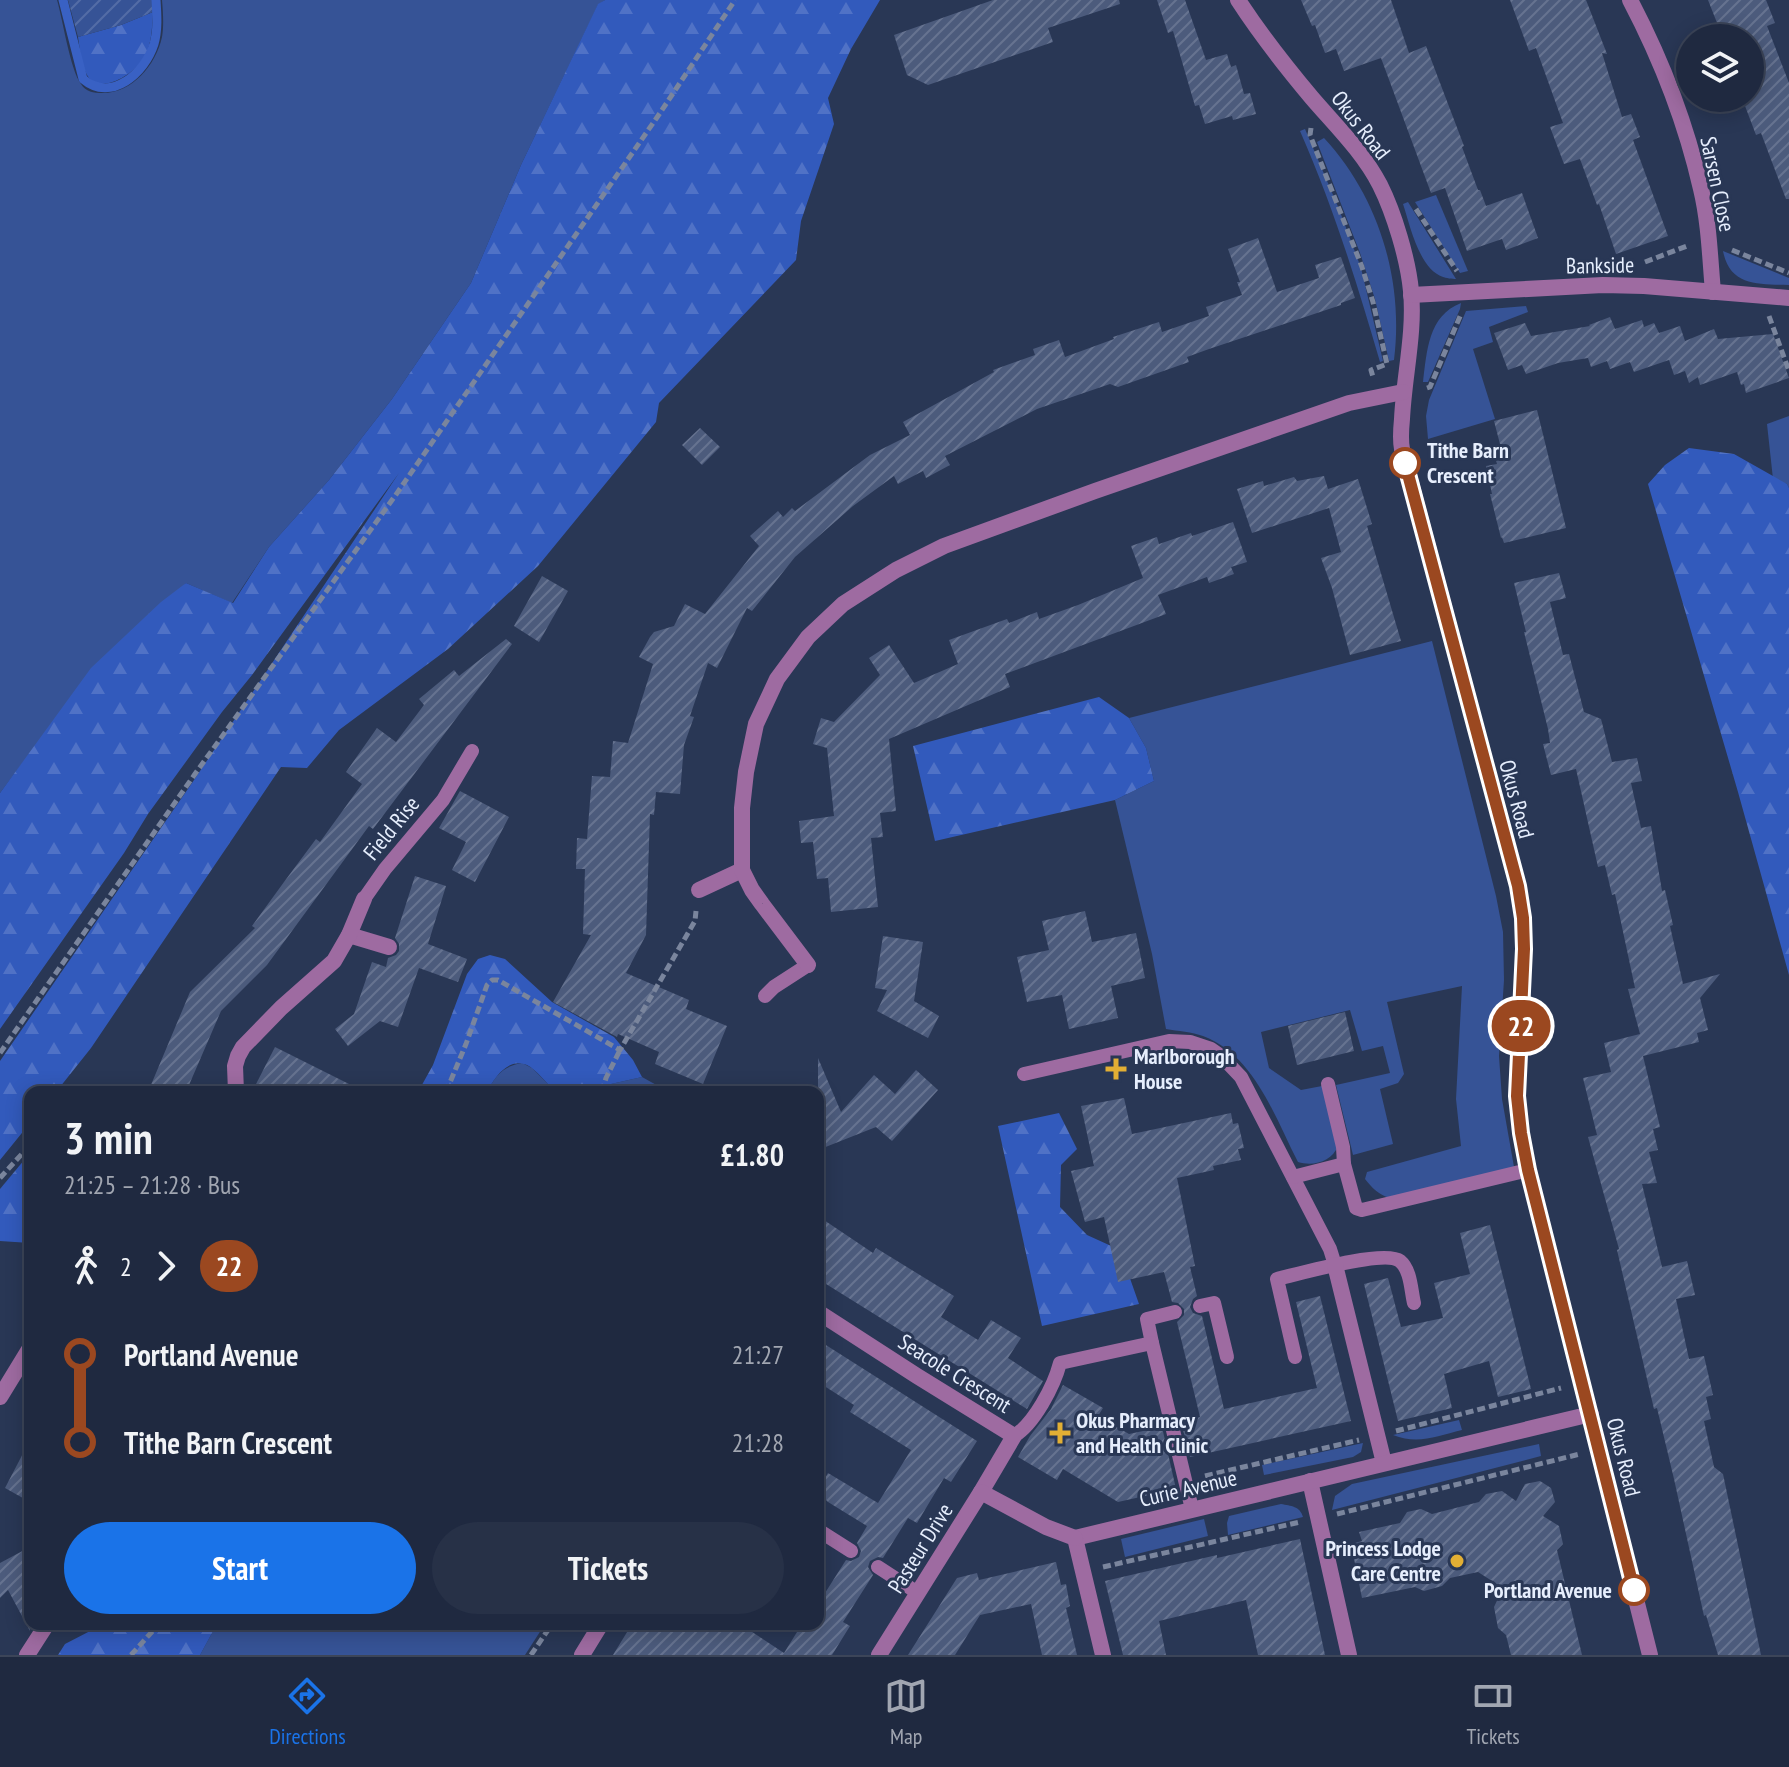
<!DOCTYPE html>
<meta charset="utf-8">
<style>
body{margin:0;font-family:"PT Sans Narrow",sans-serif;background:#273147;color:#f1f3f6;height:100vh;display:flex;flex-direction:column;font-size:30px;white-space:nowrap}
*{box-sizing:border-box;margin:0}
p{font-size:26px;color:#a1a6b1}
.icon{flex:none;width:44px;height:44px;fill:none;stroke:currentColor;stroke-width:2;stroke-linecap:round;stroke-linejoin:round}
.map{position:relative;flex:1;overflow:hidden}
.drawer{position:absolute;left:24px;top:1086px;width:800px;height:544px;display:flex;flex-direction:column;background:#1f2940;border-radius:16px;box-shadow:0 4px 20px #0003,0 0 0 2px #3c4559}
.drawer>*{flex:none}
.badge{padding:0 16px;border-radius:26px;font-size:28px;line-height:52px}
.buttons{position:absolute;left:1676px;top:24px;display:grid;gap:16px}
.buttons a{display:grid;place-items:center;width:88px;height:88px;border-radius:50%;background:#1f2940;box-shadow:0 4px 20px #0003,0 0 0 2px #3c4559;font-size:40px}
.map>.badge{position:absolute;translate:-50% -50%;box-shadow:0 0 0 4px #fff}
.legs{display:flex;align-items:center;gap:12px;height:88px;padding:0 40px;font-size:26px}
.legs p{margin-inline-start:auto}
.overview{display:flex;align-items:center;justify-content:space-between;height:136px;padding:0 40px}
h1{font-size:44px;font-weight:600;line-height:60px}
.action{display:flex;gap:16px;margin-top:auto;padding:16px 40px}
.action a{flex:1;height:92px;border-radius:48px;background:#1a73e8;color:#fff;font-size:32px;font-weight:600;line-height:92px;text-align:center}
.action a+a{background:#273147;color:#f1f3f6}
ul{padding:0 40px;list-style:none}
li{display:flex;align-items:center;gap:28px;height:88px;font-size:30px}
li i{display:grid;place-items:center;width:12px;height:100%;margin:0 10px;background:currentColor}
li i::after{content:'';width:20px;height:20px;margin:-10px;border:6px solid;border-radius:50%;background:#1f2940}
li p{margin-inline-start:auto}
li:first-child i{background:linear-gradient(#0000 50%,currentColor 0)}
li:last-child i{background:linear-gradient(currentColor 50%,#0000 0)}
.dock{display:flex;justify-content:space-around;align-items:center;height:112px;border-top:2px solid #3c4559;background:#1f2940;font-size:22px;color:#a1a6b1}
.dock a{display:grid;justify-items:center;gap:4px}
.dock .on{color:#1a73e8}
.map>svg:first-child{display:block}
</style>
<div class="map">
<svg width="1789" height="1655" viewBox="0 0 1789 1655">
<defs>
<pattern id="forest-firs" width="22" height="20" patternUnits="userSpaceOnUse" patternTransform="scale(2)"><rect width="22" height="20" fill="#325abc"/><path d="M5 1l3.5 6h-7zM16 11l3.5 6h-7z" fill="#5072c6"/></pattern>
<pattern id="garden-furrows" width="10" height="10" patternUnits="userSpaceOnUse" patternTransform="scale(2)"><rect width="10" height="10" fill="#365396"/><path d="M-1 1l2-2M0 10L10 0M9 11l2-2" fill="none" stroke="#536ca6"/></pattern>
<pattern id="building-hatch" width="6" height="6" patternUnits="userSpaceOnUse" patternTransform="scale(2)"><rect width="6" height="6" fill="#4c5b7c"/><path d="M-1 1l2-2M0 6l6-6M5 7l2-2" fill="none" stroke="#667390"/></pattern>
</defs>
<rect width="100%" height="100%" fill="#293755"/>
<!-- green -->
<g fill="#365396">
<path d="M0,0H57C63,20 70,69 81,84C86,92 93,93 103,93C132,93 156,65 162,37C164,25 163,12 162,0H605L598,5L521,165L471,283L392,399L329,480L269,547L232,603L186,583L24,761L0,793Z"/>
<path d="M1305,129L1339,209L1361,268L1383,361L1380,362C1357,283 1333,206 1300,131Z"/>
<path d="M1324,138C1379,197 1404,281 1394,360L1389,361L1375,299L1360,253L1317,142Z"/>
<path d="M1436,195L1468,271L1460,273L1415,202Z"/>
<path d="M1408,202L1456,279C1453,279 1445,278 1443,277C1419,269 1410,225 1403,204Z"/>
<path d="M1723,251L1789,278V285C1759,284 1730,287 1723,251Z"/>
<path d="M1461,303L1460,309L1428,382H1423C1427,351 1428,316 1461,303Z"/>
<path d="M1526,306L1528,312L1489,327L1493,342L1473,349L1495,419L1428,439L1426,416L1429,400L1466,311Z"/>
<path d="M1789,416V488L1787,484L1773,479L1767,424Z"/>
<path d="M1432,641L1496,896L1503,932L1504,980L1499,1056L1502,1099L1514,1167L1390,1198C1379,1195 1372,1188 1365,1179L1367,1172L1461,1146L1456,1099L1462,986L1387,1002L1404,1074L1398,1083L1380,1089L1393,1144L1353,1155L1336,1085L1390,1073L1383,1046L1362,1051L1350,1010L1261,1032L1269,1068L1301,1090L1322,1086L1338,1146C1332,1161 1314,1167 1298,1162C1274,1116 1255,1056 1203,1036C1192,1032 1178,1031 1166,1029L1152,954L1115,800L1154,781L1146,748L1129,718Z"/>
<path d="M522,1063L532,1068L556,1092H487C495,1076 503,1066 522,1063Z"/>
<path d="M642,1077L669,1092H582L602,1086Z"/>
<path d="M1459,1420L1462,1430C1437,1436 1418,1445 1393,1435Z"/>
<path d="M1363,1443L1361,1452L1353,1457L1264,1475L1262,1465Z"/>
<path d="M1539,1444L1541,1456L1332,1510L1335,1496L1352,1484Z"/>
<path d="M1281,1504C1291,1506 1300,1506 1303,1517L1228,1535L1227,1523L1229,1516Z"/>
<path d="M1204,1519L1208,1536L1125,1557L1121,1539Z"/>
<path d="M217,1624H545L525,1655H200Z"/>
</g>
<!-- forest -->
<g fill="url(#forest-firs)">
<path d="M605,0H880L851,49L828,98L834,124L801,221L796,260L659,403L656,422L538,566L448,649L339,730L307,768L281,767L91,1048L56,1092H30V1123L0,1160V1061L192,783L399,473L252,675L222,712L148,814L124,853L0,1029V793L91,668L161,602L186,583L233,603L269,547L329,480L392,399L471,283L521,165L598,4Z"/>
<path d="M153,12C152,26 152,43 145,56C137,72 101,97 87,75C81,64 80,49 78,37L121,25Z"/>
<path d="M1689,448L1734,454L1787,484L1789,488V975L1738,792L1648,484L1665,465Z"/>
<path d="M1099,697L1129,718L1146,748L1154,781L1115,800L935,841L913,746Z"/>
<path d="M490,955L505,959L552,1002L614,1037L633,1060L642,1077L602,1086L582,1092H556C548,1085 536,1069 527,1065C508,1057 494,1078 487,1092H418L433,1065L467,974L478,959Z"/>
<path d="M1059,1113L1077,1149L1061,1165L1060,1207L1087,1235L1120,1250L1139,1304L1042,1326L998,1126Z"/>
<path d="M30,1153V1243L0,1241V1189Z"/>
<path d="M146,1624H217L200,1655H58L65,1644L94,1629L124,1631L142,1627Z"/>
</g>
<!-- garden -->
<path fill="url(#garden-furrows)" d="M68,0H152L153,12L121,25L78,37Z"/>
<g fill="none" stroke-linecap="round" stroke-linejoin="round">
<!-- stream -->
<path stroke="#3961c4" stroke-width="9" d="M63,0L83,79C111,103 145,73 154,44C158,30 157,15 156,0"/>
</g>
<!-- building -->
<g fill="url(#building-hatch)">
<path d="M993,0H1119L1120,4L1048,28L1053,42L928,85L907,75L894,35Z"/>
<path d="M1157,0H1185L1206,60L1227,54L1231,67L1236,65L1244,94L1250,93L1256,114L1233,120L1232,116L1205,124L1199,105L1195,106L1173,31L1168,33Z"/>
<path d="M1301,0H1391L1409,53L1426,46L1464,146L1462,147L1478,190H1480L1486,206L1522,193L1538,238L1506,250L1502,239L1467,251L1445,188L1431,193L1381,58L1344,71L1336,49L1325,53L1315,25L1312,26Z"/>
<path d="M1510,0H1586L1607,54L1602,53L1622,117L1631,114L1640,137L1633,140L1668,236L1616,254L1599,204L1597,205L1580,159L1564,164L1550,127L1563,123L1536,48L1529,51Z"/>
<path d="M1708,0H1766L1775,23L1767,26L1789,83V199H1786L1761,133L1756,135L1742,98H1750V38H1723Z"/>
<path d="M1258,238L1277,292L1319,278L1315,265L1341,257L1355,298L1341,303V305L1209,349L1187,357L1189,362L1118,387L1110,384L1037,409L945,456L950,465L926,478L923,471L898,484L894,476L853,506L795,557L752,611L747,608L717,668L708,663L690,716L694,717L684,745L680,794L656,792L654,815L650,814L646,935L626,973L689,1000L686,1009L727,1026L703,1084L655,1064L659,1052L618,1034L617,1037L553,1002L591,935L583,934L585,869H576L577,838L587,839L592,776L610,777L613,741L628,743L653,664L639,657L650,637L654,632L674,626L685,604L705,614L759,546L750,536L778,511L783,517L792,508L795,511L870,455L910,435L903,422L994,372L993,370L1035,355L1033,349L1059,340L1065,357L1114,339L1113,337L1159,322L1162,332L1209,316L1206,307L1242,295L1237,282H1240L1228,249Z"/>
<path d="M1610,317L1615,329L1642,320L1644,327L1654,323L1659,333L1680,326L1685,341L1714,329L1718,339L1773,334L1789,378L1746,393L1744,384L1741,385L1737,372L1700,385L1698,377L1689,383L1685,371L1674,375L1669,360L1634,372L1630,362L1610,369L1607,361L1591,367L1588,358L1558,363L1526,374L1522,365L1508,370L1494,333L1525,323L1531,336L1590,326L1589,325Z"/>
<path d="M1537,410L1566,528L1504,543L1502,537L1501,538L1490,494H1492L1486,466L1497,464L1493,450L1501,448L1494,421Z"/>
<path d="M700,428L720,447L702,465L682,445Z"/>
<path d="M1324,476L1328,489L1358,479L1372,524L1367,526L1401,641L1350,655L1332,588L1321,558L1341,552L1329,508L1252,533L1237,489L1263,481L1264,486L1294,477L1297,481Z"/>
<path d="M1233,522L1247,562L1231,567L1234,574L1209,583L1207,577L1158,595L1166,614L1005,674L1010,687L889,739L896,811L880,813L883,837L871,838L878,907L831,912L828,878L817,879L813,842L801,843L799,821L834,816L827,748L813,744L821,718L834,722L880,675L869,658L889,645L914,683L958,664L949,640L1007,619L1009,623L1037,612L1039,619L1078,605L1143,578L1131,546L1157,537L1159,544L1191,533L1192,536Z"/>
<path d="M1559,573L1566,598L1550,602L1563,655L1569,654L1584,712L1601,719L1612,762L1637,758L1642,781L1631,783L1641,828L1651,826L1662,891L1665,890L1673,925L1670,926L1683,984L1720,974L1700,998L1708,1030L1697,1033L1699,1042L1643,1056L1660,1127L1653,1129L1658,1150L1649,1152L1657,1183L1642,1184L1662,1267L1687,1261L1695,1295L1676,1299L1689,1359L1704,1356L1713,1395L1706,1397L1711,1419L1704,1421L1714,1467L1723,1474L1761,1655H1718L1706,1615L1704,1616L1674,1479L1657,1408L1654,1409L1617,1250L1619,1249L1588,1137L1597,1135L1583,1078L1611,1072L1604,1043L1640,1034L1628,989L1635,988L1615,894L1612,895L1605,865L1598,867L1576,769L1551,775L1543,744L1550,743L1548,729L1524,632H1526L1514,583Z"/>
<path d="M542,576L568,591L539,642L514,626Z"/>
<path d="M506,639L512,644L373,829L369,826L267,965L221,1011L186,1092H148L190,992L255,928L252,926L284,882L316,839L320,842L362,784L346,772L377,728L396,742L424,705L419,699L454,670L459,676Z"/>
<path d="M460,791L509,817L475,882L452,870L466,842L439,828Z"/>
<path d="M415,876L446,886L428,944L467,959L458,982L419,968L398,1027L380,1021L348,1046L335,1029L354,1014L372,962L386,967L388,958L396,955L399,951V944L395,938Z"/>
<path d="M1085,911L1092,942L1136,933L1145,978L1111,986L1118,1018L1069,1029L1062,995L1027,1002L1017,957L1049,950L1042,921Z"/>
<path d="M883,936L923,942L914,1001L939,1016L928,1038L877,1011L887,990L875,988Z"/>
<path d="M1345,1012L1354,1051L1297,1065L1288,1026Z"/>
<path d="M275,1047L365,1092H252Z"/>
<path d="M818,1058L841,1112L874,1075L895,1094L916,1070L938,1090L892,1141L876,1127L818,1150Z"/>
<path d="M1124,1098L1132,1134L1231,1113L1233,1124L1238,1123L1244,1148L1238,1149L1241,1160L1213,1166L1214,1170L1177,1178L1195,1266L1190,1267L1197,1296L1193,1299L1190,1307L1193,1313L1202,1316L1224,1409L1317,1388L1296,1302L1320,1296L1351,1421L1190,1457L1181,1422L1200,1417L1177,1322L1184,1315V1309L1178,1303L1172,1302L1164,1272L1118,1282L1104,1217L1085,1222L1071,1171L1094,1166L1081,1106Z"/>
<path d="M818,1216L873,1253L876,1248L954,1296L941,1317L978,1340L991,1320L1021,1338L1008,1358L1043,1381L1027,1409L818,1279Z"/>
<path d="M1490,1225L1531,1389L1498,1397L1489,1361L1444,1374L1452,1408L1398,1421L1364,1284L1388,1278L1401,1327L1443,1318L1434,1283L1470,1274L1460,1233Z"/>
<path d="M818,1340L977,1441L951,1482L944,1478L917,1523L908,1518L883,1558L878,1557L870,1561L868,1567L873,1575L843,1622L850,1626L832,1655H613L632,1624H740L784,1653L802,1624H818V1604L846,1560L851,1561L859,1557L861,1551L857,1543L867,1526L828,1502L824,1498L818,1496V1490L828,1473L878,1503L911,1450L850,1412L854,1405L818,1382Z"/>
<path d="M1063,1385L1103,1408L1098,1416L1129,1434L1162,1427L1176,1489L1118,1502L1063,1469L1057,1480L1018,1457L1030,1436L1051,1409Z"/>
<path d="M30,1440V1502L5,1488Z"/>
<path d="M1540,1481L1551,1488L1555,1502L1543,1516L1559,1526L1563,1544L1557,1550L1582,1655H1511L1506,1635L1498,1628L1494,1607L1503,1588L1478,1572L1450,1578L1442,1586L1424,1591L1415,1587L1362,1598L1351,1544L1362,1541L1359,1532L1400,1523L1407,1512L1421,1509L1432,1514L1479,1502L1486,1494L1502,1491L1516,1501L1525,1484Z"/>
<path d="M1300,1539L1325,1655H1258L1246,1600L1159,1621L1166,1655H1123L1105,1581L1217,1555V1558Z"/>
<path d="M30,1547V1631L8,1590L0,1598V1563Z"/>
<path d="M1056,1562L1061,1585L1066,1584L1070,1606L1066,1608L1077,1655H1042L1031,1604L980,1615L955,1655H908L957,1578L977,1573L979,1580Z"/>
</g>
<g fill="none" stroke-linecap="round" stroke-linejoin="round">
<!-- path -->
<g stroke="#7a859d" stroke-width="5" stroke-dasharray="8 4" stroke-linecap="butt">
<path d="M1311,128L1310,135L1362,267L1373,302L1387,364L1371,370L1373,377"/>
<path d="M1416,209L1457,271"/>
<path d="M1732,250L1789,273"/>
<path d="M1645,262L1687,246"/>
<path d="M1769,316L1789,371"/>
<path d="M1427,388L1430,387L1461,314"/>
<path d="M0,1053L195,774L395,496L660,113L735,0"/>
<path d="M446,1092L466,1044L487,985L492,980H498L620,1050L695,921L696,911"/>
<path d="M602,1092L606,1078L620,1050"/>
<path d="M0,1178L30,1145"/>
<path d="M1396,1431L1561,1388"/>
<path d="M1205,1476L1359,1440"/>
<path d="M1337,1514L1580,1454"/>
<path d="M1103,1567L1300,1522"/>
<path d="M131,1655L159,1624"/>
<path d="M531,1655L552,1624"/>
</g>
<!-- service -->
<g stroke="#9e6ba1" stroke-width="14">
<path d="M364,899L385,869L443,800L472,751"/>
<path d="M765,996L774,987L808,965"/>
<path d="M1024,1074L1169,1041L1190,1042L1211,1049L1221,1056L1241,1077L1330,1249L1335,1265"/>
<path d="M1344,1164L1356,1208L1362,1210L1528,1170"/>
<path d="M1293,1177L1344,1164L1343,1147L1328,1084"/>
<path d="M1200,1306L1214,1303L1227,1357"/>
<path d="M1152,1343L1147,1319L1175,1312"/>
<path d="M1295,1357L1277,1279C1298,1274 1385,1249 1400,1261C1411,1270 1411,1291 1414,1303"/>
<path d="M1014,1436C1034,1424 1054,1386 1060,1363L1152,1343L1192,1509"/>
<path d="M818,1508L819,1506"/>
<path d="M818,1530L851,1551"/>
<path d="M878,1567L918,1593"/>
</g>
<!-- minor -->
<g stroke="#9e6ba1" stroke-width="16">
<path d="M1238,0C1260,34 1286,67 1312,98C1336,126 1363,152 1380,185C1394,213 1408,259 1411,291C1415,333 1404,376 1402,419C1401,429 1400,439 1402,449L1518,886L1523,918L1524,949L1517,1096L1521,1133L1528,1170L1650,1655"/>
<path d="M1630,0C1661,59 1686,123 1701,189C1709,222 1710,258 1713,292"/>
<path d="M1411,295L1603,285L1644,286L1789,298"/>
<path d="M699,890L742,870"/>
<path d="M349,935L389,947"/>
<path d="M808,965L762,904L752,890L742,870V808L746,772L756,724L777,679L808,637L843,604L896,570L944,546L1095,491L1349,403L1403,392"/>
<path d="M236,1092L235,1066L238,1056L243,1047L281,1008L334,961L349,935L364,899"/>
<path d="M1335,1265L1384,1463"/>
<path d="M818,1312L917,1376L1014,1436L981,1492"/>
<path d="M0,1397L30,1348"/>
<path d="M1310,1481L1349,1655"/>
<path d="M1075,1538L1591,1414"/>
<path d="M1075,1538L1103,1655"/>
<path d="M27,1655L47,1624"/>
<path d="M582,1655L601,1624"/>
<path d="M879,1655L981,1492L1046,1527L1075,1538"/>
</g>
</g>
<g fill="none" stroke-linecap="round" stroke-linejoin="round">
<!-- line-1 casing -->
<g stroke="#fff" stroke-width="18">
<path id="line-1" d="M1405,463L1518,886L1523,918L1524,949L1517,1096L1521,1133L1528,1170L1634,1590"/>
</g>
<!-- line-1 -->
<use href="#line-1" stroke="#9b4820" stroke-width="12"/>
</g>
<!-- markers -->
<g fill="#fff" stroke="#9b4820" stroke-width="4">
<circle cx="1405" cy="463" r="14"/>
<circle cx="1634" cy="1590" r="14"/>
</g>
<g fill="#e2af34" stroke="#293755" stroke-width="3">
<path d="M1112 1057h8v8h8v8h-8v8h-8v-8h-8v-8h8z"/>
<path d="M1056 1421h8v8h8v8h-8v8h-8v-8h-8v-8h8z"/>
<circle cx="1457" cy="1561" r="8"/>
</g>
<g text-anchor="middle" stroke-width="6" stroke-linejoin="round" paint-order="stroke">
<!-- street labels -->
<g font-size="22" fill="#e6eefd" stroke="#293755">
<text transform="translate(1361 125) rotate(52)" y="8">Okus Road</text>
<text transform="translate(1718 184) rotate(78)" y="8">Sarsen Close</text>
<text transform="translate(1600 265) rotate(-1)" y="8">Bankside</text>
<text transform="translate(1517 799) rotate(75)" y="8">Okus Road</text>
<text transform="translate(391 828) rotate(-51)" y="8">Field Rise</text>
<text transform="translate(955 1373) rotate(32)" y="8">Seacole Crescent</text>
<text transform="translate(1624 1457) rotate(76)" y="8">Okus Road</text>
<text transform="translate(1188 1488) rotate(-13)" y="8">Curie Avenue</text>
<text transform="translate(920 1548) rotate(-58)" y="8">Pasteur Drive</text>
</g>
<!-- stop labels -->
<g font-size="22" font-weight="bold" fill="#e6eefd" stroke="#293755" text-anchor="start">
<text x="1427" y="458">Tithe Barn<tspan x="1427" dy="25">Crescent</tspan></text>
<text x="1612" y="1598" text-anchor="end">Portland Avenue</text>
</g>
<!-- poi labels -->
<g font-size="22" font-weight="bold" fill="#e6eefd" stroke="#293755" text-anchor="start">
<text x="1134" y="1064">Marlborough<tspan x="1134" dy="25">House</tspan></text>
<text x="1076" y="1428">Okus Pharmacy<tspan x="1076" dy="25">and Health Clinic</tspan></text>
<text x="1441" y="1556" text-anchor="end">Princess Lodge<tspan x="1441" dy="25">Care Centre</tspan></text>
</g>
</g>
</svg>
<div class="buttons">
<a><svg class="icon" aria-label="layers" viewBox="0 0 24 24"><path d="M12 4l9 5-9 5-9-5zM3 14l9 5 9-5"/></svg></a>
</div>
<b class="badge" style="left:1521px;top:1026px;background:#9b4820;color:#fff">22</b>
<section class="drawer">
<div class="overview"><div><h1>3 min</h1><p>21:25 – 21:28 · Bus</p></div><b>£1.80</b></div>
<div class="legs"><svg class="icon" aria-label="walk" viewBox="0 0 24 24"><circle cx="13" cy="4" r="2"/><path d="M13 8l-2 6 4 7M11 14l-3 7M7 12l3-4h3l4 4"/></svg>2<svg class="icon" aria-label="forward" viewBox="0 0 24 24"><path d="M9 5l7 7-7 7"/></svg><b class="badge" style="background:#9b4820;color:#fff">22</b></div>
<ul>
<li><i style="color:#9b4820"></i><b>Portland Avenue</b><p>21:27</p></li>
<li><i style="color:#9b4820"></i><b>Tithe Barn Crescent</b><p>21:28</p></li>
</ul>
<div class="action"><a>Start</a><a>Tickets</a></div>
</section>
</div>
<nav class="dock">
<a class="on"><svg class="icon" aria-label="directions" viewBox="0 0 24 24"><path d="M12 3l9 9-9 9-9-9zM9 14v-3h6M13 9l2 2-2 2"/></svg>Directions</a>
<a><svg class="icon" aria-label="map" viewBox="0 0 24 24"><path d="M3 6l6-2 6 2 6-2v14l-6 2-6-2-6 2zM9 4v14M15 6v14"/></svg>Map</a>
<a><svg class="icon" aria-label="tickets" viewBox="0 0 24 24"><path d="M3 7h18v10H3zM15 7v10"/></svg>Tickets</a>
</nav>
